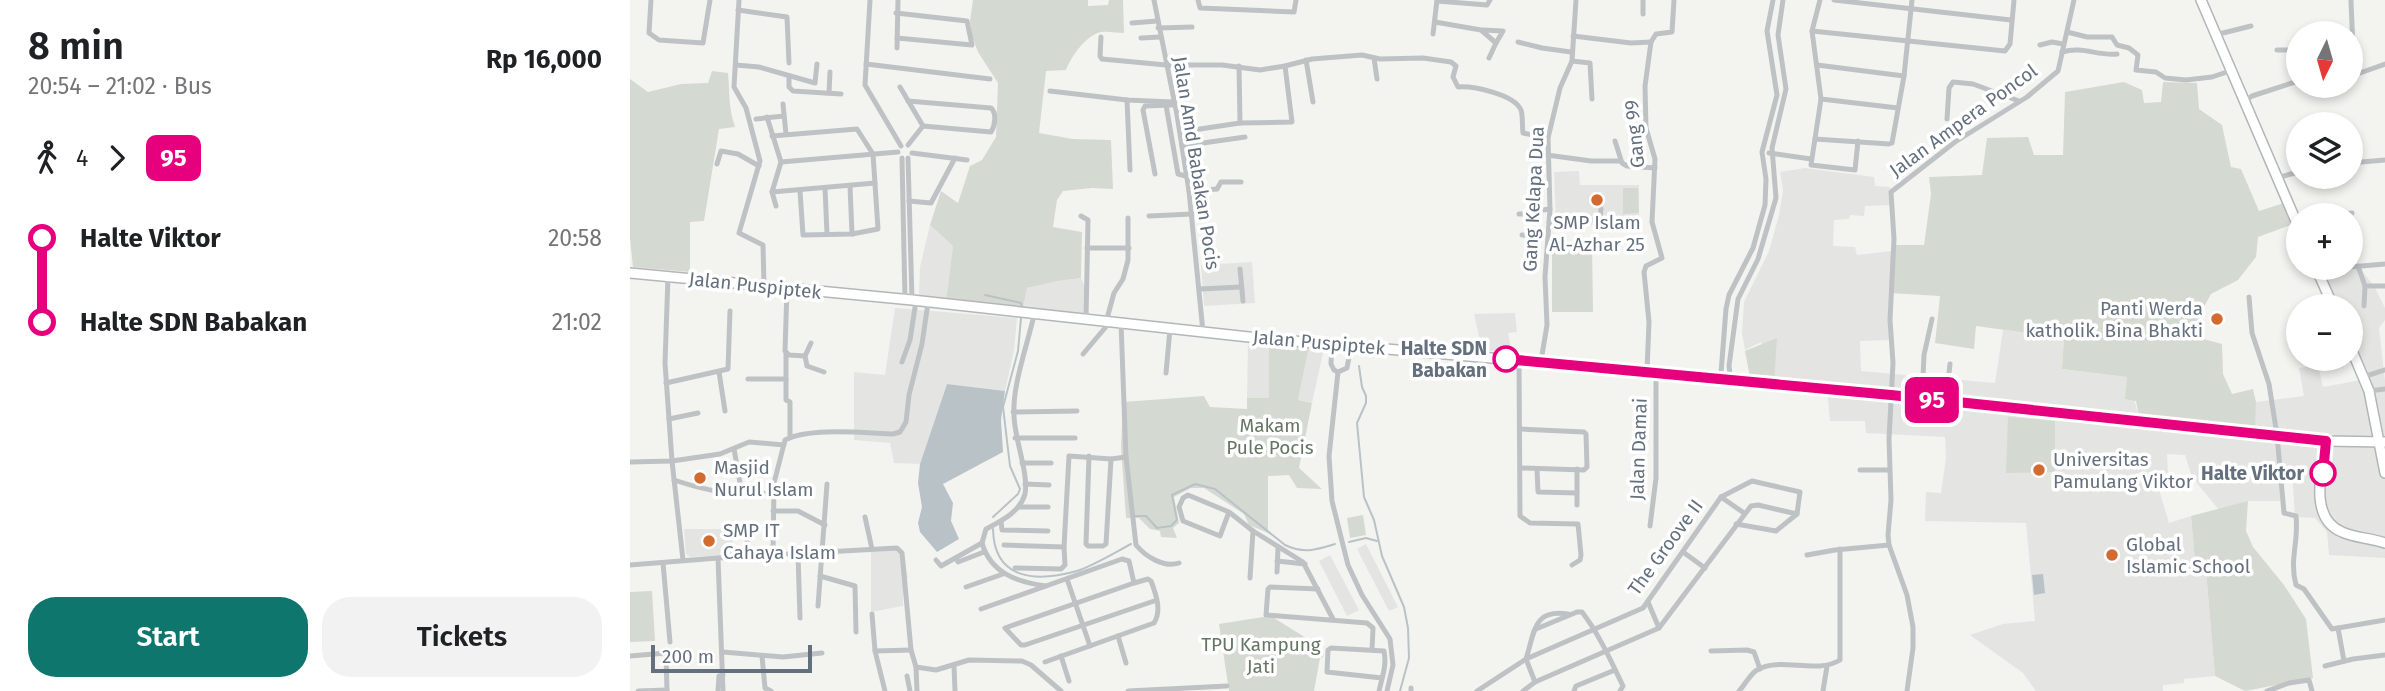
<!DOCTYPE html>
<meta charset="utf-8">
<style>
body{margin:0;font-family:"Fira Sans",sans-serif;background:#f2f2f2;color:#202124;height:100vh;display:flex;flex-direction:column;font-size:26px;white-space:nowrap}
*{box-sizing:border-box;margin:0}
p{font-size:23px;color:#757577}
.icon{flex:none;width:38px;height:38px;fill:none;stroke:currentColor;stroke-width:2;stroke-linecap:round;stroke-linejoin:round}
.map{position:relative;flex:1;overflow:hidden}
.details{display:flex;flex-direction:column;background:#fff;width:630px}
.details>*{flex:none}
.badge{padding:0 14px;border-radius:10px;font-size:24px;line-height:46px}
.needle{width:46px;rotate:185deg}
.buttons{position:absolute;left:1656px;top:21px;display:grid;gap:14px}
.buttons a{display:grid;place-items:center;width:77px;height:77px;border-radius:50%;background:#fff;box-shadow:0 4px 10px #0003;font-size:35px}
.scale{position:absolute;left:21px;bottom:18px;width:161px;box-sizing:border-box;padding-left:7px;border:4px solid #65707e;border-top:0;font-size:19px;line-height:24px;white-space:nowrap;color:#65707e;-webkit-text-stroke:5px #fff;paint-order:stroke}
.map>.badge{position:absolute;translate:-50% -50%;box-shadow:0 0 0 4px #fff}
.legs{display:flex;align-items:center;gap:10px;height:77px;padding:0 28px;font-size:23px}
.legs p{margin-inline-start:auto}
.head{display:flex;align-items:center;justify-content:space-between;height:119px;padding:0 28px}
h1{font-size:38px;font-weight:600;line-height:52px}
.button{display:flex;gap:14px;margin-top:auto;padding:14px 28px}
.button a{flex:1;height:80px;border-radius:28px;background:#0f766e;color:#fff;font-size:28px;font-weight:600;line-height:80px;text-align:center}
.button a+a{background:#f2f2f2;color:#202124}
ul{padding:0 28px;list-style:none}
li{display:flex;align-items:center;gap:24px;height:84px;font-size:26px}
li i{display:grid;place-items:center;width:10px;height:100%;margin:0 9px;background:currentColor}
li i::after{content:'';width:18px;height:18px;margin:-9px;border:5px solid;border-radius:50%;background:#fff}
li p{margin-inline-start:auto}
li:first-child i{background:linear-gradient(#0000 50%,currentColor 0)}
li:last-child i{background:linear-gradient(currentColor 50%,#0000 0)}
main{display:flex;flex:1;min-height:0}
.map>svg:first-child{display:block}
</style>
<main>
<section class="details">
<div class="head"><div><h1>8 min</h1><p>20:54 – 21:02 · Bus</p></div><b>Rp 16,000</b></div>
<div class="legs"><svg class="icon" aria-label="walk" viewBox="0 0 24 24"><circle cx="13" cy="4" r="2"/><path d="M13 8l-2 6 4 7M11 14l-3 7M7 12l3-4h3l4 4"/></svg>4<svg class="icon" aria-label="forward" viewBox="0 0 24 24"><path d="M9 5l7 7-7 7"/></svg><b class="badge" style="background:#e6007e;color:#fff">95</b></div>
<ul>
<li><i style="color:#e6007e"></i><b>Halte Viktor</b><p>20:58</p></li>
<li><i style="color:#e6007e"></i><b>Halte SDN Babakan</b><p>21:02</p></li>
</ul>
<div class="button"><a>Start</a><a>Tickets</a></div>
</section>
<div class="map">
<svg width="1755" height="691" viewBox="0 0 1755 691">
<rect width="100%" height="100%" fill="#f3f4f0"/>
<!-- built -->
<g fill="#e4e5e3">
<path d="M1175,168L1244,177L1245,186L1260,187L1261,205L1235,206L1234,216L1220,215L1219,219L1204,220L1203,246L1225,247L1227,255L1261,251L1260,340L1230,341L1231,371L1365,383L1373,330L1434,338L1432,369L1497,377L1509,416L1624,429L1626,402L1674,396L1669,368L1688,365L1693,387L1731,380L1720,353V306H1701L1684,270L1728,266L1744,286L1755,308V320L1749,328L1755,381V558L1699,555L1697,532L1685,518L1665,517L1662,471L1649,469L1650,501H1618L1589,510L1562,477L1555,455L1537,454L1538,473L1531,475L1530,493L1539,523L1561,516L1566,571H1576L1585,676L1554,679V683L1533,685V691H1406L1393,673L1340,635L1373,624L1405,621L1396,523L1295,521L1296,492L1311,493L1316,458L1315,437L1236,433L1235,421H1200L1197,388L1144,384L1131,342L1115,350L1112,333L1114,302L1139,251L1149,215L1153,190L1150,172Z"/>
<path d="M949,171L950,185H1009V215L972,219V225H926L924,172Z"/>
<path d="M300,225L323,246L316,301L289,295L290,267Z"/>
<path d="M622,262L625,303L574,306L571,265Z"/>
<path d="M451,278L457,291L455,315L393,308L397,288L428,281Z"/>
<path d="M265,308L387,318L384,351L375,391L317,384L290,464L264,463L260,443L224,440V372L255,375Z"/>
<path d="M885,313L887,332L878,333L882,353L852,350L844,314Z"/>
<path d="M618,342L639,343V399L617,398Z"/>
<path d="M679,347L694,348L682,403L668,400Z"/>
<path d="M54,529H102L103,555L60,557L56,554Z"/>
<path d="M736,544L768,607L759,611L727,549Z"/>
<path d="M262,548L274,556L278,578L273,582V606L241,612V551Z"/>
<path d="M700,555L729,610L717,616L689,561Z"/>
</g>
<!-- green -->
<g fill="#d4dad1">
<path d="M343,0H458V6L478,5L479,0H493L494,33C487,33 478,31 471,32C456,35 441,57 436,70L416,71L409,133L443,139L481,140L483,189L462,188L433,191L427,200L423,227L452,232L451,278L428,281L397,288L393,308L316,301L323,246L300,225L311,191L328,203L340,166L352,160L366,137L368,83L348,52L342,36L340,21Z"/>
<path d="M82,71L98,73C100,94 98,106 105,127L89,129L74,221L60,222V272L3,267L0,239V79L18,92L51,84L78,83Z"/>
<path d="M1494,82L1512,90L1514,103L1531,102L1533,82L1567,83L1569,109L1592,125L1601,167L1611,169L1629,211L1654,203L1661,225L1628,237L1626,257L1608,280L1581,294L1569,316L1570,338L1592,344L1593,374L1602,394L1623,389L1626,402L1625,429L1509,416L1506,401L1495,399L1497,377L1432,369L1434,338L1346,326L1344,349L1305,343L1310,296L1259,293L1261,251L1266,245H1294L1301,194L1299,177L1352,175L1357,138L1398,137L1404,155H1433L1435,92Z"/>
<path d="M993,188H1008L1009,213L993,214Z"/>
<path d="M922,242H962L963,312H922Z"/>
<path d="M1147,338L1144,384L1120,377L1115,351Z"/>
<path d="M639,343L679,347L668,400L682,403L669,468L692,489L667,488L659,475L638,476V533L619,525L614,514L574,488H561L544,497L549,523L543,528L547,538L531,537L530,531L520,529L509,518H496L491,447L493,402L574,396L580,407L617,409V398H639Z"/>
<path d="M1378,417L1425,421V472L1376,473Z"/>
<path d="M1618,501L1616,531L1623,547L1654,585L1676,619L1683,678L1615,691L1585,676L1576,571L1566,572L1561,516Z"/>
<path d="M733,515L736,535L720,538L717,518Z"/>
<path d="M22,591L25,641L0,642V592Z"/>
<path d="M633,617L644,618L689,646L694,653L693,657L690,658L684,691H599L589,624Z"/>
</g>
<!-- water -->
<g fill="#b9c2c7">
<path d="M317,384L375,391L371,420L373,452L313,484L323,503L321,521L329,539L307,552L290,532L288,523L292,507L288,483L290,464Z"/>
<path d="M1413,574L1415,593L1404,595L1402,575Z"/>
</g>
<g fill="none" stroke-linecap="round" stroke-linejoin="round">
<!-- stream -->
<g stroke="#b9c2c7" stroke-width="2">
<path d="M355,295L391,303L392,307"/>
<path d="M729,366L732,387L736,396V403L727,423L734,497L744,520L752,556L774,607L778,628L779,658L770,691"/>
<path d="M505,516H516L527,528L541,526L547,520L542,495L565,484L585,489L655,545C674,554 686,550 705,544"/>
<path d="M363,517L388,494L390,489L380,466L373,407L388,351L391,318"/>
<path d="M363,529C364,581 407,582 447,571C465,565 484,553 501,544"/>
<path d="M719,542L736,538L747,541"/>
</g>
<!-- primary casing -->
<g stroke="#b3b6b9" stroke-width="12">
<g id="primary">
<path d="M1571,0L1668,226"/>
<path d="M1686,268L1703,306"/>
<path d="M0,273L282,300L628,338L1105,379L1696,441L1755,442"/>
<path d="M1720,346L1739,391L1755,473"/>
<path d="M1696,441C1692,469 1678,518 1712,532C1725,538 1741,538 1755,543"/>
</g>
</g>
<!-- street -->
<g stroke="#bfc2c5" stroke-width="5">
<path d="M21,0L19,33L29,40L73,43L80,0"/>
<path d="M109,0L104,87L116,108L130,161L109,233L133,245L134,285"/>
<path d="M240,0L235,85L271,146"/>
<path d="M524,0L547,115L559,191L573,332"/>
<path d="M568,0L570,8L664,12L666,0"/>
<path d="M1190,0L1182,31L1191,99L1181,165L1225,170L1228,141"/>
<path d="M1204,0L1381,20"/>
<path d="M807,1L857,5L860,0"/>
<path d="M108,10L157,17L159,63"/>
<path d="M266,13L337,21L342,45L267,38"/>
<path d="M1013,14V0"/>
<path d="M805,22L851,30L866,43L859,58"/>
<path d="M502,23L527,21"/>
<path d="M528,28L562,27"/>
<path d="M853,30L873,31L866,43"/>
<path d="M1182,31L1375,51L1380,44L1384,0"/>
<path d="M1437,32L1457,37H1482L1487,45L1499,48L1508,55L1506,70L1526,72L1535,78L1556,80L1582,77L1600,71"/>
<path d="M803,34L807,0"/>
<path d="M1585,35L1621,26"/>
<path d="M943,36L1001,43L1021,42L1015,86L1016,128L1025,159L1022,222L1032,258L1016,266L1014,272L1019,322L1017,371"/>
<path d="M471,37L470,56L472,59L536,65H592L630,70L655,66L682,59L732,55L750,59L793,58L821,62L826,66L823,77L828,87C843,86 884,94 891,110C893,116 892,126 893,133L918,138"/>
<path d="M511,38L530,37"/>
<path d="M888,42L912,48L941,52"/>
<path d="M1021,42L1026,34L1042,32L1044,0"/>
<path d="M1410,45L1422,42L1433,44"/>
<path d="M267,48L268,0"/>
<path d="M1647,50H1668"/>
<path d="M1432,52C1453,46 1467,56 1487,54"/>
<path d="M744,58L747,79"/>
<path d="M676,60L683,102"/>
<path d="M942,61L960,63L962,99"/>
<path d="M236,64L360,79"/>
<path d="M1720,64C1725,56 1721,13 1721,0"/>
<path d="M106,65L129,67L185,83L187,64"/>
<path d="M1187,65L1274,76"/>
<path d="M609,66L610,123"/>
<path d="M1720,66L1730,73L1755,64"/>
<path d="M159,76V87L163,91L211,94"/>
<path d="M270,87L293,126L278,145"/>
<path d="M420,91L497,100L543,102"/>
<path d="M199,93L200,72"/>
<path d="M1191,99L1268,108"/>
<path d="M497,100L500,170"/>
<path d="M278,101L361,108C367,113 365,126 361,132L293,126"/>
<path d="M1615,101L1622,96L1668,81"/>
<path d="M153,104L156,134"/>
<path d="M536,105L548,174L556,176"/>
<path d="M137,117L151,162L142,192L146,206"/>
<path d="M126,119L154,116"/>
<path d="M1317,119L1319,88L1323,82L1343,84L1389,101"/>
<path d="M550,132L610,123L662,122L655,66"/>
<path d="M142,136L227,129L243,154L248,229L222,234L173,235L170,191"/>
<path d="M1185,139L1259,144L1262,143L1274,76L1282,0"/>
<path d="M985,141L992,163L997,166L1025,168"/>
<path d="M552,146L615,137"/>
<path d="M282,153L337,160"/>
<path d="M1139,153L1181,159"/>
<path d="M917,155L961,161H990"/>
<path d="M272,158L275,300"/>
<path d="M278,158L282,300"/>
<path d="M151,162L268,152"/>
<path d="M1720,163L1755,160"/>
<path d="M87,164L91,151L108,154L129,166"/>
<path d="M525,174L513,110L515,106L541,105"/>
<path d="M1647,178L1668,172"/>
<path d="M220,186L222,234"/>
<path d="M195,188L197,234"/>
<path d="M559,191L587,189L591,182H611"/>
<path d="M142,192L245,183"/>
<path d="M279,201L301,203L325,158"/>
<path d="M889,214C900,215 909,210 920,209"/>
<path d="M1705,215L1722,213"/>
<path d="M451,216L458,220L456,319"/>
<path d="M519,216L562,214"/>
<path d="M919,222L965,220L970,218L971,209"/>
<path d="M892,235L918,236"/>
<path d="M457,248H499"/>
<path d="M1728,266L1735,286"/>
<path d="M1720,267L1755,264"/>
<path d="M610,269L613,301"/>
<path d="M38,276L35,363L42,461L53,560"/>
<path d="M157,288L155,351L159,355L175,356"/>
<path d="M570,289L611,287"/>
<path d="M1619,297L1622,333L1639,384L1647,435L1654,513L1666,516C1669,541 1659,560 1666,585L1674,589L1702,629L1708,628L1714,661"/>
<path d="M1734,306L1735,286H1755"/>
<path d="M404,315C398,343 382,386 384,415C384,438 399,473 395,494C390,512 371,521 356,529L352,543C361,574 388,582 416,586"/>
<path d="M476,322L484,293L493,279L498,260V218"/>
<path d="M491,323L496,457L506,545C516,557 534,568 549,563"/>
<path d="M181,343L175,356L177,366L194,372"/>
<path d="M702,344L701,364L704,370L708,372"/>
<path d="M156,353V379"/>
<path d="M453,354L480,322"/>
<path d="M889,360L890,516L900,523L948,524L951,555L950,560L942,565"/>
<path d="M911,361L917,325L915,277L920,209L918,138L930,88L942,61L946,0"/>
<path d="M272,362L280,340L286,301"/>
<path d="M89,372L95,411"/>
<path d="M708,372L699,456L702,501L718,565L732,595L760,639L763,665L757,691"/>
<path d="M708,372L717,368L721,346"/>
<path d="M536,373L540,329"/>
<path d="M1733,377L1755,370"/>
<path d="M1086,378L1091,373L1096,309L1099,295L1123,248L1135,205L1136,179L1132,152L1147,95L1137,31L1143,0"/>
<path d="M118,379H156V400L160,402V437"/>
<path d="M1105,379L1100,374L1099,366L1108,299L1128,259L1146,198L1142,148L1156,89L1148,35L1153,0"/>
<path d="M36,383L98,369L100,311"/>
<path d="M1739,391L1755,389"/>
<path d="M1292,399L1294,355L1302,319"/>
<path d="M1316,401L1320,364"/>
<path d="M383,412L447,411"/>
<path d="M39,419L68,413"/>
<path d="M385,438H445"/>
<path d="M104,449L112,494"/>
<path d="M459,456L456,544L458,546H473L476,544L481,459"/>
<path d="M0,462L42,461L90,454L119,442L154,445"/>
<path d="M392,463H421"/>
<path d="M891,468L954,470L957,467L956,434L954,432L891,429"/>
<path d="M907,469L908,492L947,493"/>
<path d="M1230,470H1259"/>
<path d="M44,480C83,493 103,495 144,493"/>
<path d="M395,484L419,485"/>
<path d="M1091,497L1114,513"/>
<path d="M947,505V469"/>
<path d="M388,507H418"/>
<path d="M143,511H168L195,525"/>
<path d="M599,512L590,536L553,521L549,507L553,498L558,495L599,512L623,531L673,562L703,619"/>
<path d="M235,517L242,549"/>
<path d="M371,521L372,530L418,531"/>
<path d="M1020,526L1026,478V373"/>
<path d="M117,541L118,556"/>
<path d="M374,545L434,547L439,456L481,459L496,457"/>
<path d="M1053,552L1075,568"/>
<path d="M168,554L170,618"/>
<path d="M143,555L144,483L155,440C178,427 235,433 263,434L270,432L276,422L279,395L292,344L298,303"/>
<path d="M1177,555L1205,550L1259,545"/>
<path d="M88,558L93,691"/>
<path d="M326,558L328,562L354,552"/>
<path d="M306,560L311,566L352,543"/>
<path d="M647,561L675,564"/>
<path d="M33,563L40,642"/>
<path d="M0,565L88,558L267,548L272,553L281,650L286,667L306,670L339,660L392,661L401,665L431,691"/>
<path d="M385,568L431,569L435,565L434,547"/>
<path d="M647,572L648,548"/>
<path d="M190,576L225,586L226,632"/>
<path d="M620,578L623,531"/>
<path d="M437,579L460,646"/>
<path d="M336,587L373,574"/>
<path d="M688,589L640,587L638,589L636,615L737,623L743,628L742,650"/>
<path d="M1018,602L1029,628"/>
<path d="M188,606L197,484"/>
<path d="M351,609L492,559L499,561L504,583"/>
<path d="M242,614L245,651L255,691"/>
<path d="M1708,628L1755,620"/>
<path d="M906,629L947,612H952C969,634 981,661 993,686L990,691"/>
<path d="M488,636L496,663"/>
<path d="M245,651L281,650"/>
<path d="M1081,651L1117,650L1124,652L1130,669"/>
<path d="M93,652L153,657L192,653"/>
<path d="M0,656L36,653L37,691"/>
<path d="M132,656L135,688L141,691"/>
<path d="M431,656L439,681"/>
<path d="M415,662L524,623C532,611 526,594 521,581L518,579L504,583L375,628L391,645H395L527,600"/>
<path d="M324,665L325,691"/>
<path d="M1695,666L1723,659L1755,655"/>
<path d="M286,667L287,691"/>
<path d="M277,676L280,691"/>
<path d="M905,682L896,659C905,631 903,609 938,614"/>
<path d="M8,691L37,690"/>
<path d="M88,691L89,676L93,675"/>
<path d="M498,691L597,686"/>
<path d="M749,691C752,677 757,666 754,651L701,648L698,650L697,672L752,678"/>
<path d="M781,691V688"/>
<path d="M847,691L896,659L1013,608L1091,497L1122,481L1170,492L1167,514L1146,531L1106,524"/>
<path d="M893,691L905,682L1029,628L1121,506L1128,505L1167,514"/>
<path d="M944,691L946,686L985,670"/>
<path d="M1109,691C1115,685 1120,674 1127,670C1150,656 1186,675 1210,660V549"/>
<path d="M1193,691L1197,666"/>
<path d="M1277,691L1283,648V627L1277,595L1259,545L1258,535L1261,500L1259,439L1263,363L1260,320L1264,239L1261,192L1325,142L1397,97L1428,71L1444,0"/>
<path d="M1637,691L1659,683L1679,680L1682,691"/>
</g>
<!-- primary -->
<use href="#primary" stroke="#fff" stroke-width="9"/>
</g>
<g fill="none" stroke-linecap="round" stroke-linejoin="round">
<!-- line-1 casing -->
<g stroke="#fff" stroke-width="16">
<path id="line-1" d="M876,359L1261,395L1696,441L1693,473"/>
</g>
<!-- line-1 -->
<use href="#line-1" stroke="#e6007e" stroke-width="10"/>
</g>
<!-- markers -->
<g fill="#d36a30" stroke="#fff" stroke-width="2.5">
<circle cx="967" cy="200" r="7"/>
<circle cx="1587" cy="319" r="7"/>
<circle cx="1409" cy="470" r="7"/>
<circle cx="70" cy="478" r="7"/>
<circle cx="79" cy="541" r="7"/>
<circle cx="1482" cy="555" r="7"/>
</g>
<g fill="#fff" stroke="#e6007e" stroke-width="3.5">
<circle cx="876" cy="359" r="12"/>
<circle cx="1693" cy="473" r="12"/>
</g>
<g text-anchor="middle" stroke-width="7" stroke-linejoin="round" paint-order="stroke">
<!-- street labels -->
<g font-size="19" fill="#65707e" stroke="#fff">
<text transform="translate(1333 120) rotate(-36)" y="7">Jalan Ampera Poncol</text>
<text transform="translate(1004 134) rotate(-96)" y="7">Gang 99</text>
<text transform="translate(567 163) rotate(81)" y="7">Jalan Amd Babakan Pocis</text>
<text transform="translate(903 199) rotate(-87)" y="7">Gang Kelapa Dua</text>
<text transform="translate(125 285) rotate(6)" y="7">Jalan Puspiptek</text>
<text transform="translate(689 342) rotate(5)" y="7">Jalan Puspiptek</text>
<text transform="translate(1008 449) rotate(-88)" y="7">Jalan Damai</text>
<text transform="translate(1035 547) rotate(-54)" y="7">The Groove II</text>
</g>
<!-- poi labels -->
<g font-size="19" fill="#65707e" stroke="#fff" text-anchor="start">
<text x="967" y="229" text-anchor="middle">SMP Islam<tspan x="967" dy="22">Al-Azhar 25</tspan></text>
<text x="1573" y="315" text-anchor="end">Panti Werda<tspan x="1573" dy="22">katholik. Bina Bhakti</tspan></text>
<text x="1423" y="466">Universitas<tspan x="1423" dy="22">Pamulang Viktor</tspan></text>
<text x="84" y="474">Masjid<tspan x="84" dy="22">Nurul Islam</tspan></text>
<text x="93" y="537">SMP IT<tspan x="93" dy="22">Cahaya Islam</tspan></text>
<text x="1496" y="551">Global<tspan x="1496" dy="22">Islamic School</tspan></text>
</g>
<!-- stop labels -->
<g font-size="19" font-weight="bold" fill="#65707e" stroke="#fff" text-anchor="end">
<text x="857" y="355">Halte SDN<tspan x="857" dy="22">Babakan</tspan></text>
<text x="1674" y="480">Halte Viktor</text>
</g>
<!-- park labels -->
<g font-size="19" fill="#657663" stroke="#fff">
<text x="640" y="432">Makam<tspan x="640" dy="22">Pule Pocis</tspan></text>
<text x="631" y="651">TPU Kampung<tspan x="631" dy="22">Jati</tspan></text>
</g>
</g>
</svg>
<div class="buttons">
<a><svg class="needle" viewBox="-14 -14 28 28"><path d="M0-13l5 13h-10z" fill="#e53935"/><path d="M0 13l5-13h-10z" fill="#757577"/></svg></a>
<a><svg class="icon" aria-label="layers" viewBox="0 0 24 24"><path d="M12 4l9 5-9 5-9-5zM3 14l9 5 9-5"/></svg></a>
<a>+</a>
<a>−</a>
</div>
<div class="scale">200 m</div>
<b class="badge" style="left:1302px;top:400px;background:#e6007e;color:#fff">95</b>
</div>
</main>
